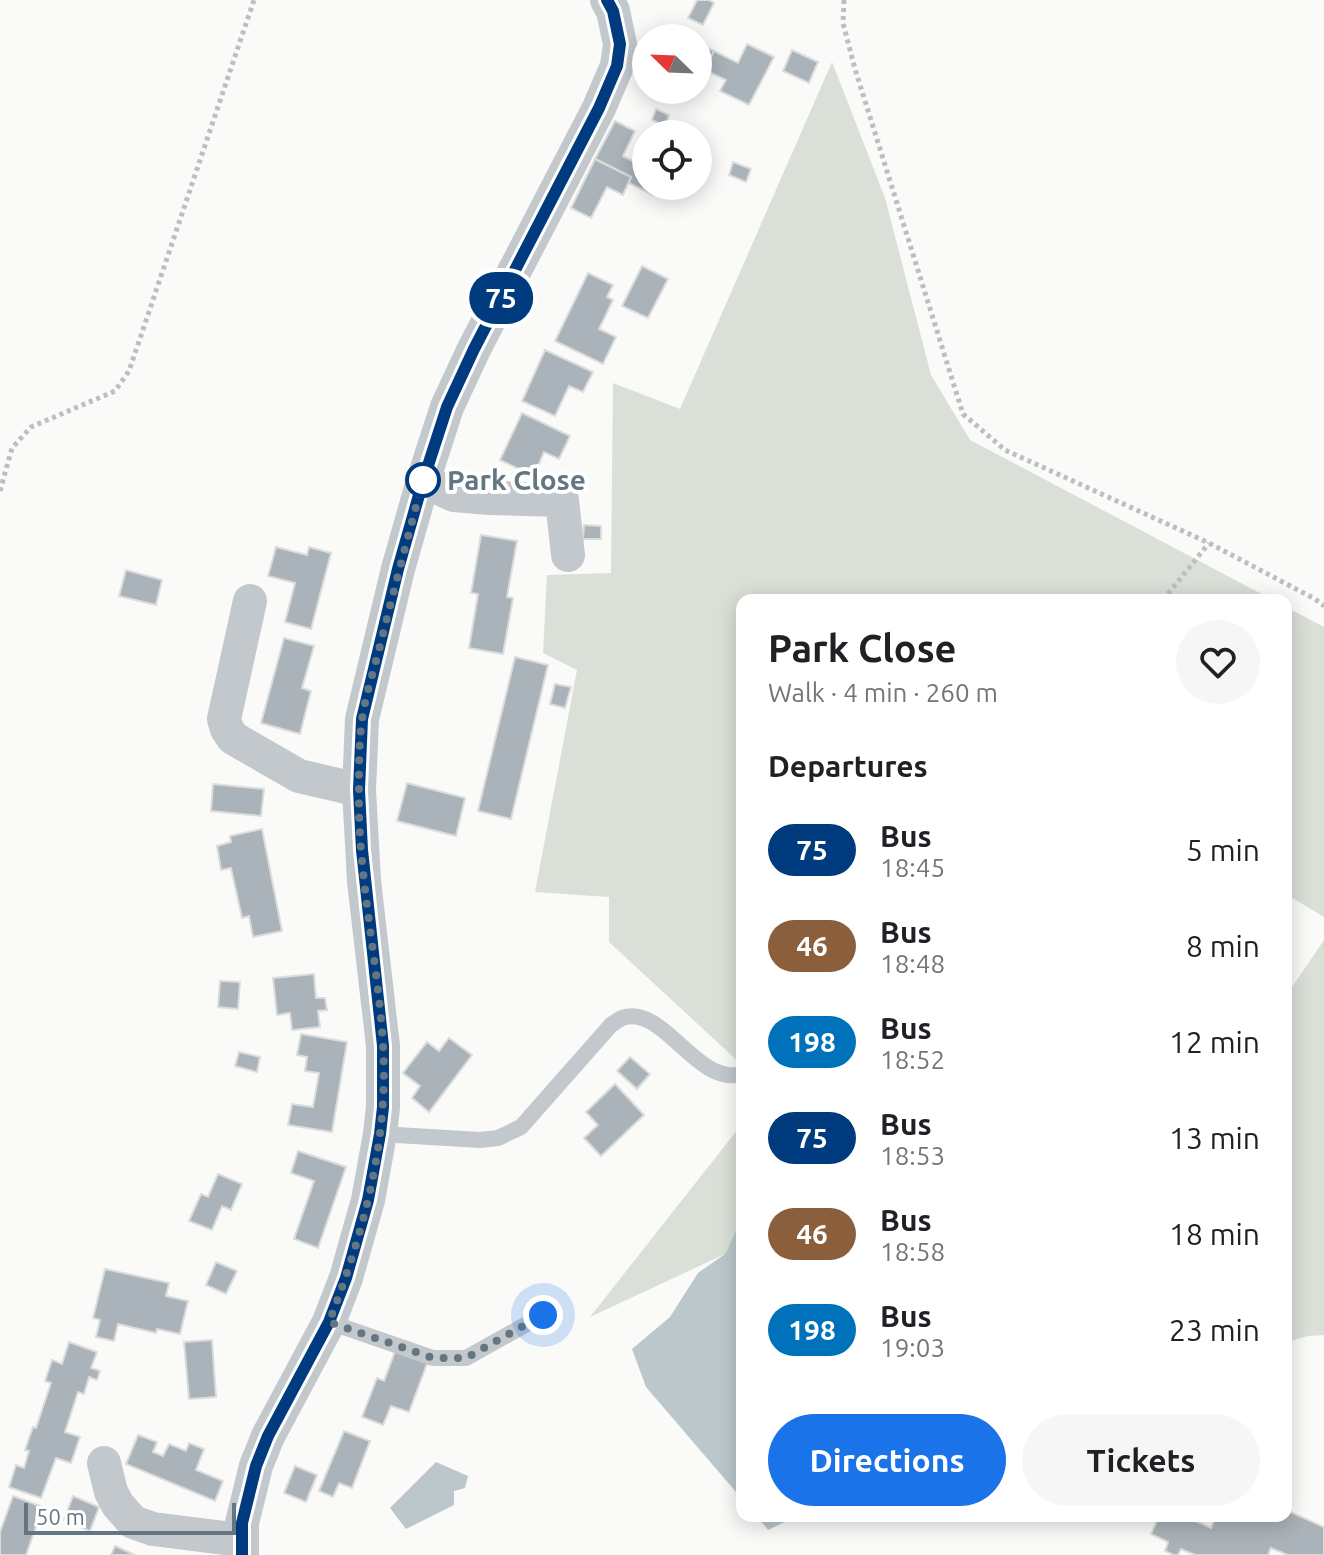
<!DOCTYPE html>
<meta charset="utf-8">
<style>
body{margin:0;font-family:Ubuntu,sans-serif;background:#f6f6f6;color:#202124;height:100vh;display:flex;flex-direction:column;font-size:30px;white-space:nowrap}
*{box-sizing:border-box;margin:0}
p{font-size:26px;color:#757577}
.icon{flex:none;width:44px;height:44px;fill:none;stroke:currentColor;stroke-width:2;stroke-linecap:round;stroke-linejoin:round}
.map{position:relative;flex:1;overflow:hidden}
.drawer{position:absolute;left:736px;top:594px;width:556px;height:928px;display:flex;flex-direction:column;background:#fff;border-radius:16px;box-shadow:0 4px 20px #0003}
.drawer>*{flex:none}
.badge{padding:0 16px;border-radius:26px;font-size:28px;line-height:52px}
.needle{width:52px;rotate:293deg}
.fabs{position:absolute;left:632px;top:24px;display:grid;gap:16px}
.fabs a{display:grid;place-items:center;width:80px;height:80px;border-radius:50%;background:#fff;box-shadow:0 4px 20px #0003;font-size:40px}
.scale{position:absolute;left:24px;bottom:20px;width:212px;box-sizing:border-box;padding-left:8px;border:4px solid #657683;border-top:0;font-size:22px;line-height:28px;white-space:nowrap;color:#657683;-webkit-text-stroke:6px #fff;paint-order:stroke}
.you{position:absolute;width:40px;height:40px;margin:-20px;border:6px solid #fff;border-radius:50%;background:#1a73e8;box-shadow:0 0 0 12px #1a73e833}
.map>.badge{position:absolute;translate:-50% -50%;box-shadow:0 0 0 4px #fff}
h2{padding:0 32px;font-size:30px;line-height:72px}
.round{display:grid;place-items:center;flex:none;width:84px;height:84px;border-radius:42px;background:#f6f6f6}
.headline{display:flex;align-items:center;justify-content:space-between;height:136px;padding:0 32px}
h1{font-size:38px;font-weight:700;line-height:60px}
.action{display:flex;gap:16px;margin-top:auto;padding:16px 32px}
.action a{flex:1;height:92px;border-radius:48px;background:#1a73e8;color:#fff;font-size:32px;font-weight:700;line-height:92px;text-align:center}
.action a+a{background:#f6f6f6;color:#202124}
ul{padding:0;list-style:none}
li{display:flex;align-items:center;gap:24px;height:96px;padding:0 32px}
li div{flex:1}
li b{display:block;font-size:30px}
li em{font-style:normal}
li .badge{min-width:88px;font-weight:700;text-align:center}
.map>svg:first-child{display:block}
</style>
<div class="map">
<svg width="1324" height="1555" viewBox="0 0 1324 1555">
<rect width="100%" height="100%" fill="#fafaf8"/>
<!-- green -->
<g fill="#dadfd7">
<path d="M832,62L885,198L931,375L970,440L1273,600H742V1065L609,942V897L535,892L577,670L543,653L547,575L611,573L613,383L680,409Z"/>
<path d="M1286,607L1324,627V917L1286,894Z"/>
<path d="M1324,940V1335L1308,1336L1286,1342V996Z"/>
<path d="M742,1124V1218L725,1254L590,1317Z"/>
</g>
<!-- water -->
<g fill="#bbc7cb">
<path d="M742,1218V1499L646,1387L632,1349L670,1317L698,1273L725,1254Z"/>
<path d="M436,1462L468,1476L465,1488L454,1491V1505L406,1529L390,1508Z"/>
<path d="M757,1516H797L768,1530Z"/>
</g>
<!-- building -->
<g fill="#aab3b9" stroke="#dcdcda" stroke-width="2">
<path d="M697,0H709L714,3L703,25L688,18Z"/>
<path d="M698,43L714,51L705,70L698,67Z"/>
<path d="M747,44L774,57L749,105L720,91L726,80L705,70L714,51L738,63Z"/>
<path d="M792,50L818,62L809,83L783,71Z"/>
<path d="M656,109L669,115L665,126L652,120Z"/>
<path d="M615,121L635,131L623,156L646,168V186H657L653,195L629,183L631,177L595,159Z"/>
<path d="M595,159L631,177L623,195L607,187L591,218L571,208Z"/>
<path d="M733,162L751,169L746,182L729,175Z"/>
<path d="M642,266L668,279L648,318L622,306Z"/>
<path d="M588,273L613,285L607,297L613,300L599,329L616,337L603,364L555,341Z"/>
<path d="M545,350L593,372L583,392L569,386L555,416L522,401Z"/>
<path d="M522,413L570,436L559,459L544,452L534,476L500,460Z"/>
<path d="M584,525L601,526V539H583Z"/>
<path d="M481,535L517,541L507,597L513,598L503,654L469,648L478,594L471,593Z"/>
<path d="M276,547L307,555L309,547L331,553L311,629L285,622L295,583L268,576Z"/>
<path d="M126,570L162,580L156,605L119,596Z"/>
<path d="M284,638L314,646L302,688L311,691L300,734L261,723Z"/>
<path d="M515,657L548,665L511,819L478,811Z"/>
<path d="M555,684L571,687L565,708L550,704Z"/>
<path d="M407,783L465,798L456,836L397,821Z"/>
<path d="M213,784L264,789L261,816L211,811Z"/>
<path d="M262,829L282,931L253,937L249,916L242,918L231,868L221,870L217,846L231,842L230,836Z"/>
<path d="M314,974L316,998H325L327,1010L318,1011L320,1027L292,1030L290,1013L277,1015L273,978Z"/>
<path d="M220,981L240,982L238,1009L218,1007Z"/>
<path d="M301,1034L347,1042L332,1132L288,1125L292,1104L313,1107L319,1073L305,1071L307,1057L297,1055Z"/>
<path d="M449,1038L472,1055L429,1112L412,1098L420,1086L403,1073L427,1042L439,1051Z"/>
<path d="M239,1052L260,1057L257,1072L235,1066Z"/>
<path d="M630,1057L650,1074L637,1089L617,1071Z"/>
<path d="M615,1084L644,1115L601,1156L584,1138L598,1125L586,1112Z"/>
<path d="M298,1151L346,1167L318,1248L294,1239L314,1181L291,1173Z"/>
<path d="M218,1174L242,1184L231,1210L222,1206L212,1230L189,1221L201,1194L208,1197Z"/>
<path d="M216,1262L237,1271L226,1294L206,1285Z"/>
<path d="M105,1269L169,1283L166,1296L188,1301L180,1334L157,1329L156,1333L118,1324L114,1341L96,1337L100,1320L93,1318Z"/>
<path d="M212,1340L216,1397L189,1399L184,1342Z"/>
<path d="M69,1342L97,1352L91,1368L100,1371L97,1380L89,1377L84,1394L78,1392L65,1432L80,1437L71,1463L56,1458L41,1498L9,1487L16,1465L24,1468L29,1451L25,1450L33,1427L36,1428L51,1383L45,1381L52,1360L62,1364Z"/>
<path d="M396,1349L428,1361L409,1412L391,1406L383,1425L362,1417L377,1378L384,1381Z"/>
<path d="M344,1431L370,1441L352,1488L339,1483L333,1497L319,1491Z"/>
<path d="M138,1435L157,1442L153,1452L163,1456L169,1444L186,1451L189,1443L204,1449L196,1470L223,1481L215,1501L126,1464Z"/>
<path d="M295,1466L317,1475L306,1502L284,1493Z"/>
<path d="M13,1496L43,1507L26,1555H0V1532Z"/>
<path d="M73,1496L99,1507L90,1531L64,1520Z"/>
<path d="M1286,1510L1324,1527V1555H1288L1271,1548L1268,1555H1195L1181,1549L1178,1555H1174L1165,1551L1168,1542L1151,1534L1159,1516H1185L1211,1528L1216,1516L1229,1520L1230,1516H1286Z"/>
<path d="M115,1546L135,1555H111Z"/>
</g>
<g fill="none" stroke-linecap="round" stroke-linejoin="round">
<!-- path -->
<g stroke="#bbbfc2" stroke-width="5" stroke-dasharray="4 4" stroke-linecap="butt">
<path d="M844,0L843,23L855,69L963,414L1005,450L1209,543L1315,599L1324,606"/>
<path d="M0,491L12,448L31,427L115,391L129,371L254,0"/>
<path d="M1163,600L1209,543"/>
</g>
<!-- lane -->
<g stroke="#c3c8cc" stroke-width="16">
<path d="M380,1134L480,1140L498,1138L521,1127L611,1025C615,1022 618,1020 622,1018C663,1003 697,1087 742,1074"/>
<path d="M329,1322L433,1358H466L543,1315"/>
</g>
<!-- street -->
<g stroke="#c3c8cc" stroke-width="34">
<path d="M423,481L454,495L489,498L562,500L568,555"/>
<path d="M250,601L224,719L227,729L233,738L299,776L359,790"/>
<path d="M104,1463L111,1492L118,1505L133,1522L153,1529L241,1540"/>
<path d="M242,1555V1523L256,1466L268,1436L329,1322L346,1278L368,1200L380,1134L383,1107V1046L364,881L359,790L362,719L398,569L423,481L447,407L474,349L599,108L617,66L620,44L613,11L607,0"/>
</g>
</g>
<g fill="none" stroke-linecap="round" stroke-linejoin="round">
<!-- line casing -->
<g stroke="#fff" stroke-width="18">
<path id="line" d="M242,1555V1523L256,1466L268,1436L329,1322L346,1278L368,1200L380,1134L383,1107V1046L362,850L359,790L362,719L398,569L423,481L447,407L474,349L599,108L617,66L620,44L613,11L607,0"/>
</g>
<!-- line -->
<use href="#line" stroke="#003b80" stroke-width="12"/>
<!-- walk -->
<path stroke="#657683" stroke-width="8" stroke-dasharray="0 14.4" d="M423,480C408,537 393,593 379,650C373,673 365,697 362,720C359,742 359,765 359,787C357,873 378,960 383,1045C389,1140 363,1235 329,1322L433,1358H466L543,1315"/>
</g>
<!-- markers -->
<circle fill="#fff" stroke="#003b80" stroke-width="4" cx="423" cy="480" r="16"/>
<g text-anchor="middle" stroke-width="8" stroke-linejoin="round" paint-order="stroke">
<!-- stop labels -->
<g font-size="28" font-weight="bold" fill="#657683" stroke="#fff" text-anchor="start">
<text x="447" y="490">Park Close</text>
</g>
</g>
</svg>
<div class="fabs">
<a><svg class="needle" viewBox="-14 -14 28 28"><path d="M0-13l5 13h-10z" fill="#e53935"/><path d="M0 13l5-13h-10z" fill="#757577"/></svg></a>
<a><svg class="icon" aria-label="locate" viewBox="0 0 24 24"><circle cx="12" cy="12" r="6"/><path d="M12 2v4M12 18v4M2 12h4M18 12h4"/></svg></a>
</div>
<div class="scale">50 m</div>
<div class="you" style="left:543px;top:1315px"></div>
<b class="badge" style="left:501px;top:298px;background:#003b80;color:#fff">75</b>
<section class="drawer">
<div class="headline"><div><h1>Park Close</h1><p>Walk · 4 min · 260 m</p></div><a class="round"><svg class="icon" aria-label="heart" viewBox="0 0 24 24"><path d="M12 20l-8-8c-3-5 5-10 8-4 3-6 11-1 8 4z"/></svg></a></div>
<h2>Departures</h2>
<ul>
<li><span class="badge" style="background:#003b80;color:#fff">75</span><div><b>Bus</b><p>18:45</p></div><em>5 min</em></li>
<li><span class="badge" style="background:#8b5e3c;color:#fff">46</span><div><b>Bus</b><p>18:48</p></div><em>8 min</em></li>
<li><span class="badge" style="background:#0072bc;color:#fff">198</span><div><b>Bus</b><p>18:52</p></div><em>12 min</em></li>
<li><span class="badge" style="background:#003b80;color:#fff">75</span><div><b>Bus</b><p>18:53</p></div><em>13 min</em></li>
<li><span class="badge" style="background:#8b5e3c;color:#fff">46</span><div><b>Bus</b><p>18:58</p></div><em>18 min</em></li>
<li><span class="badge" style="background:#0072bc;color:#fff">198</span><div><b>Bus</b><p>19:03</p></div><em>23 min</em></li>
</ul>
<div class="action"><a>Directions</a><a>Tickets</a></div>
</section>
</div>
